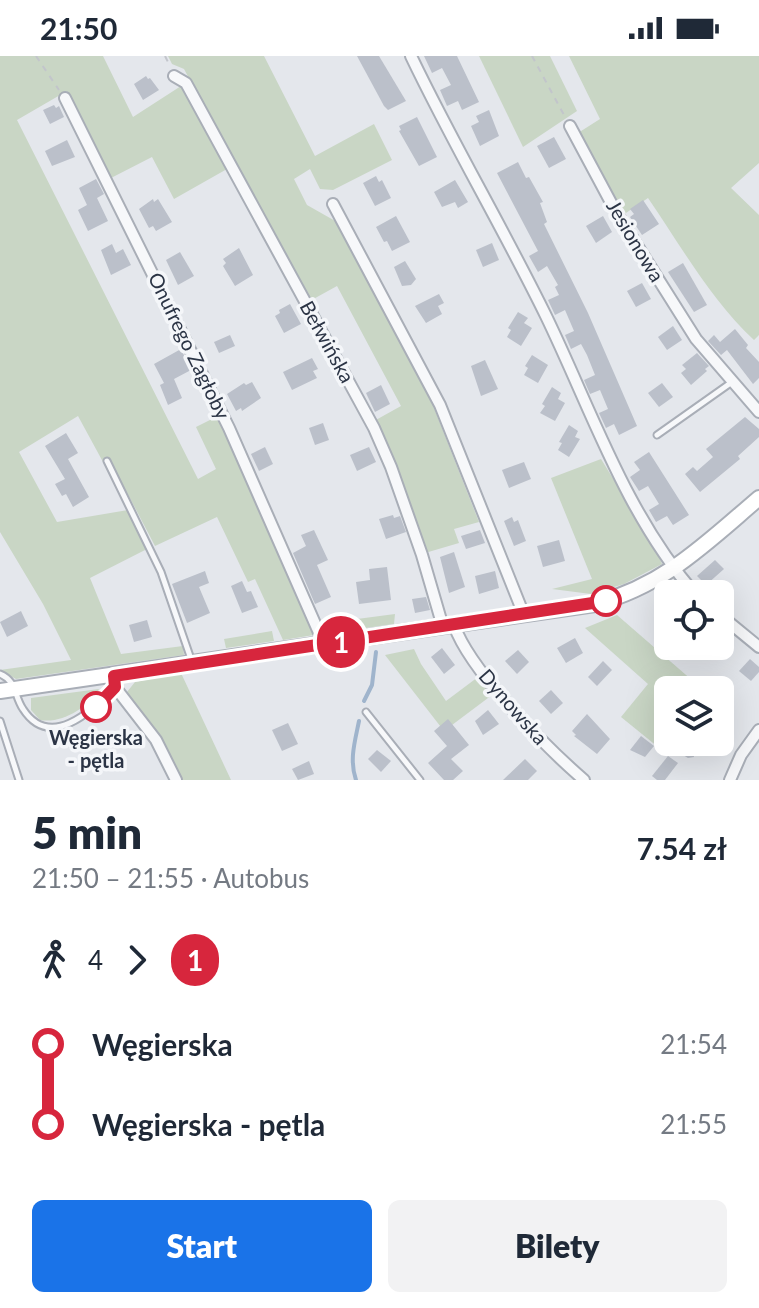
<!DOCTYPE html>
<html lang="pl">
<meta charset="utf-8">
<style>
body{margin:0;font-family:Lato,sans-serif;background:#f2f2f3;color:#1f2937;height:100vh;display:flex;flex-direction:column;font-size:30px;white-space:nowrap}
*{box-sizing:border-box;margin:0}
p{font-size:26px;color:#747a83}
.icon{flex:none;width:44px;height:44px;fill:none;stroke:currentColor;stroke-width:2;stroke-linecap:round;stroke-linejoin:round}
.map{position:relative;height:724px;overflow:hidden}
.details{display:flex;flex-direction:column;background:#fff;flex:1}
.details>*{flex:none}
.badge{padding:0 16px;border-radius:26px;font-size:28px;line-height:52px}
.fabs{position:absolute;left:654px;top:524px;display:grid;gap:16px}
.fabs a{display:grid;place-items:center;width:80px;height:80px;border-radius:12px;background:#fff;box-shadow:0 8px 32px #0002;font-size:40px}
.map>.badge{position:absolute;translate:-50% -50%;box-shadow:0 0 0 4px #fff}
.legs{display:flex;align-items:center;gap:12px;height:88px;padding:0 32px;font-size:26px}
.legs p{margin-inline-start:auto}
.headline{display:flex;align-items:center;justify-content:space-between;height:136px;padding:0 32px}
h1{font-size:44px;font-weight:800;line-height:60px}
.action{display:flex;gap:16px;margin-top:auto;padding:16px 32px}
.action a{flex:1;height:92px;border-radius:12px;background:#1a73e8;color:#fff;font-size:32px;font-weight:800;line-height:92px;text-align:center}
.action a+a{background:#f2f2f3;color:#1f2937}
ul{padding:0 32px;list-style:none}
li{display:flex;align-items:center;gap:28px;height:80px;font-size:30px}
li i{display:grid;place-items:center;width:12px;height:100%;margin:0 10px;background:currentColor}
li i::after{content:'';width:20px;height:20px;margin:-10px;border:6px solid;border-radius:50%;background:#fff}
li p{margin-inline-start:auto}
li:first-child i{background:linear-gradient(#0000 50%,currentColor 0)}
li:last-child i{background:linear-gradient(currentColor 50%,#0000 0)}
.status{display:flex;justify-content:space-between;align-items:center;height:56px;padding:0 40px;background:#fff;direction:ltr}
.status svg{height:22px;fill:currentColor}
.map>svg:first-child{display:block}
</style>
<div class="status"><b>21:50</b><svg viewBox="0 0 49 12"><path d="M0 12V9h3v3zM5 12V6h3v6zM10 12V3h3v9zM15 12V0h3v12zM26 1h20v11H26zM47 4h2v5h-2z"/></svg></div>
<div class="map">
<svg width="759" height="724" viewBox="0 0 759 724">
<rect width="100%" height="100%" fill="#e4e7ec"/>
<!-- green -->
<g fill="#c9d6c5">
<path d="M0,0H103L133,61L181,30L227,113L174,143L152,101L111,122L67,35L17,64L198,423L216,413L196,371L218,360L312,568L314,579L283,584L255,523L248,526L217,461L155,490L109,402L103,406L78,360L19,396L57,466L128,454L147,493L90,522L121,598L183,590L184,599L16,623L0,614L71,604L43,548L0,476Z"/>
<path d="M168,0H264L315,100L374,68L392,104L333,134L320,133L310,113L294,123L307,149L337,166L432,347L479,466L454,473L459,487L425,497L374,365L401,350L337,230L308,246L184,13L172,8Z"/>
<path d="M479,0H550L577,55L523,91Z"/>
<path d="M569,0H759V107L731,132L759,159V279L754,284C711,244 681,190 648,142L623,159L578,77L600,63Z"/>
<path d="M601,403L655,491L662,508L624,528L591,538L552,533L592,523L551,422Z"/>
<path d="M395,558L394,568L323,578L319,568Z"/>
<path d="M617,559L701,632L699,634H668V678L658,691L621,661L648,628L585,572Z"/>
<path d="M272,575L274,585L226,592L224,583Z"/>
<path d="M414,593L421,608L446,645L478,621L492,639L444,675L385,599Z"/>
<path d="M181,617L231,724H180C173,707 166,686 154,672C144,661 130,651 127,636L135,626Z"/>
<path d="M99,633C89,651 62,668 40,664L31,654V642Z"/>
</g>
<g fill="none" stroke-linecap="round" stroke-linejoin="round">
<!-- stream -->
<g stroke="#9fb4cc" stroke-width="4">
<path d="M364,645L372,629L376,596"/>
<path d="M356,724C349,704 355,685 359,665"/>
</g>
</g>
<!-- building -->
<g fill="#bbc0ca">
<path d="M357,0H379L406,45L388,54L384,50Z"/>
<path d="M424,0H457L479,46L462,54L458,45L447,50L440,34L451,29L442,12L432,17Z"/>
<path d="M146,20L148,23L150,22L159,34L143,44L134,28Z"/>
<path d="M54,49L56,52L59,50L64,61L50,68L43,54Z"/>
<path d="M489,54L499,80L480,90L471,70L479,66L476,60Z"/>
<path d="M417,61L437,101L419,110L399,75L401,74L399,70Z"/>
<path d="M554,81L566,103L549,112L537,90Z"/>
<path d="M67,84L75,101L52,110L45,95Z"/>
<path d="M518,106L526,122L529,121L543,146L540,147L547,166L544,168L588,257L637,370L619,379L614,368L606,372L599,357L608,353L600,334L590,338L584,324L595,319L587,299L581,288L571,293L565,279L574,275L565,254L555,259L548,244L559,239L555,231L558,229L547,210L538,216L529,200L538,195L497,117Z"/>
<path d="M376,120L379,126L382,124L391,142L375,150L363,127Z"/>
<path d="M96,123L104,138L97,142L108,165L88,175L78,154L87,149L79,132Z"/>
<path d="M455,124L468,146L458,152L455,146L442,151L434,136Z"/>
<path d="M153,143L154,146L158,143L172,166L156,175L153,170L149,172L139,153Z"/>
<path d="M643,144L659,168L642,179L630,161L634,158L630,153Z"/>
<path d="M396,160L410,186L392,195L387,185L384,186L376,171Z"/>
<path d="M603,160L612,176L596,187L586,170Z"/>
<path d="M492,187L499,204L483,211L476,194Z"/>
<path d="M112,188L116,197L123,193L131,209L111,219L101,194Z"/>
<path d="M239,192L253,219L235,230L223,210L226,207L223,203Z"/>
<path d="M180,196L194,220L178,229L166,204Z"/>
<path d="M405,205L416,223L411,229L402,230L394,211Z"/>
<path d="M683,207L707,249L694,256L668,216Z"/>
<path d="M642,227L651,243L636,251L627,235Z"/>
<path d="M439,238L444,247L438,250L442,258L426,267L415,250Z"/>
<path d="M290,248L301,268L284,277L275,260L280,257L279,254Z"/>
<path d="M518,256L528,262L524,267L532,272L521,290L507,281L511,274L508,272Z"/>
<path d="M673,270L682,284L667,294L658,281Z"/>
<path d="M735,273L748,289L746,292L759,306V322L753,328L727,294L721,299L708,285L714,279L720,286Z"/>
<path d="M230,279L235,290L219,297L214,286Z"/>
<path d="M181,293L191,314L174,323L182,342L168,349L160,329L164,327L154,308Z"/>
<path d="M697,297L709,310L705,313L707,315L691,329L681,317L686,313L682,309Z"/>
<path d="M532,299L548,309L538,327L524,319L528,312L525,310Z"/>
<path d="M312,302L318,313L313,315L317,322L292,334L283,316Z"/>
<path d="M485,304L498,333L481,340L471,310Z"/>
<path d="M252,326L261,342L242,355L241,352L236,355L227,338L244,327L246,329Z"/>
<path d="M662,327L673,341L659,351L648,337Z"/>
<path d="M381,329L390,348L375,356L366,337Z"/>
<path d="M552,331L561,337L558,343L565,347L555,365L540,357L545,350L542,348Z"/>
<path d="M745,361L759,373V381L738,400L740,403L700,436L685,418L693,411L697,415L713,401L706,393Z"/>
<path d="M323,367L329,384L315,389L309,372Z"/>
<path d="M569,369L578,375L575,381L580,383L569,401L558,394L562,387L559,386Z"/>
<path d="M66,377L78,397L68,403L89,441L73,451L66,438L62,440L55,428L65,423L45,390Z"/>
<path d="M265,391L273,408L259,415L251,398Z"/>
<path d="M369,391L376,406L357,415L350,399Z"/>
<path d="M649,396L689,459L673,469L667,460L656,466L649,454L659,448L648,430L639,435L630,421L640,414L634,406Z"/>
<path d="M524,406L531,423L509,432L502,414Z"/>
<path d="M393,459L394,462L400,460L406,476L386,483L379,463Z"/>
<path d="M512,461L514,466L518,464L526,485L514,490L504,465Z"/>
<path d="M314,474L328,504L317,509L331,541L315,548L293,497L306,490L301,479Z"/>
<path d="M480,474L485,487L466,493L461,480Z"/>
<path d="M559,484L565,505L543,511L537,490Z"/>
<path d="M454,496L465,531L449,537L440,501Z"/>
<path d="M715,504L724,513L706,529L697,520Z"/>
<path d="M387,511L391,544L359,548L356,526L370,524L369,513Z"/>
<path d="M205,515L209,527L199,531L210,557L187,567L172,528Z"/>
<path d="M495,515L499,532L479,538L475,520Z"/>
<path d="M242,525L247,536L251,535L258,551L242,557L231,530Z"/>
<path d="M426,541L430,554L415,557L412,543Z"/>
<path d="M21,555L28,570L7,581L0,566Z"/>
<path d="M668,558V590L654,567Z"/>
<path d="M147,564L152,581L134,586L129,569Z"/>
<path d="M575,582L583,597L566,607L557,592Z"/>
<path d="M442,592L455,609L444,618L431,601Z"/>
<path d="M518,594L529,606L517,618L505,605Z"/>
<path d="M750,603L759,611V616L751,625L739,615Z"/>
<path d="M603,605L612,614L597,630L588,621Z"/>
<path d="M551,634L563,647L551,658L539,645Z"/>
<path d="M488,654L499,668L483,679L475,665Z"/>
<path d="M587,658L610,683L597,698L574,680L576,679L572,675Z"/>
<path d="M448,663L469,689L451,703L463,715L453,724H444L428,707L447,690L434,675Z"/>
<path d="M288,667L298,688L282,695L272,674Z"/>
<path d="M641,680L654,690L645,701L630,694Z"/>
<path d="M686,686H700L693,695L694,701L688,702L678,696Z"/>
<path d="M377,694L391,705L381,716L368,703Z"/>
<path d="M668,700L678,707L665,724H657L652,720Z"/>
<path d="M525,703L537,715L528,724H503Z"/>
<path d="M309,705L314,718L298,724L292,713Z"/>
</g>
<g fill="none" stroke-linecap="round" stroke-linejoin="round">
<!-- service casing -->
<g stroke="#a9aeb7" stroke-width="9">
<g id="service">
<path d="M657,379L732,326"/>
<path d="M107,405L161,516L192,606"/>
<path d="M0,618C17,625 14,640 23,653C50,695 91,655 115,632"/>
<path d="M366,656L420,724"/>
<path d="M0,665L19,724"/>
</g>
</g>
<!-- minor casing -->
<g stroke="#a9aeb7" stroke-width="14">
<g id="minor">
<path d="M411,0C453,88 503,172 546,260C592,355 625,457 695,538"/>
<path d="M174,20L186,27L374,372L391,411L422,499L443,571"/>
<path d="M65,42L229,372L324,588"/>
<path d="M570,70L616,156L696,283L759,356"/>
<path d="M333,148L440,349L524,559"/>
<path d="M720,559L759,591"/>
<path d="M454,569C470,615 546,691 584,724"/>
<path d="M114,620L115,631L156,684L176,724"/>
<path d="M730,724L741,699L759,674"/>
</g>
</g>
<!-- secondary casing -->
<g stroke="#a9aeb7" stroke-width="18">
<path id="secondary" d="M0,635L595,548C665,529 705,488 759,442"/>
</g>
<!-- path -->
<g stroke="#c2c5cb" stroke-width="2" stroke-dasharray="6 6" stroke-linecap="butt">
<path d="M36,0L59,34"/>
<path d="M165,0L169,8"/>
<path d="M532,0L564,59"/>
</g>
<!-- service -->
<use href="#service" stroke="#f7f8fa" stroke-width="5"/>
<!-- minor -->
<use href="#minor" stroke="#f7f8fa" stroke-width="10"/>
<!-- secondary -->
<use href="#secondary" stroke="#fff" stroke-width="14"/>
</g>
<g fill="none" stroke-linecap="round" stroke-linejoin="round">
<!-- line-1 casing -->
<g stroke="#fff" stroke-width="18">
<path id="line-1" d="M96,651L115,631L114,620L606,545"/>
</g>
<!-- line-1 -->
<use href="#line-1" stroke="#d7263d" stroke-width="12"/>
</g>
<!-- markers -->
<g fill="#fff" stroke="#d7263d" stroke-width="4">
<circle cx="606" cy="545" r="14"/>
<circle cx="96" cy="651" r="14"/>
</g>
<g text-anchor="middle" stroke-width="7" stroke-linejoin="round" paint-order="stroke">
<!-- street labels -->
<g font-size="20" fill="#2b3445" stroke="#f4f6f9">
<text transform="translate(635 185) rotate(59)" y="7">Jesionowa</text>
<text transform="translate(327 286) rotate(61)" y="7">Bełwińska</text>
<text transform="translate(189 290) rotate(64)" y="7">Onufrego Zagłoby</text>
<text transform="translate(513 651) rotate(49)" y="7">Dynowska</text>
</g>
<!-- stop labels -->
<g font-size="20" font-weight="bold" fill="#2b3445" stroke="#f4f6f9">
<text x="96" y="689">Węgierska<tspan x="96" dy="23">- pętla</tspan></text>
</g>
</g>
</svg>
<div class="fabs">
<a><svg class="icon" aria-label="locate" viewBox="0 0 24 24"><circle cx="12" cy="12" r="6"/><path d="M12 2v4M12 18v4M2 12h4M18 12h4"/></svg></a>
<a><svg class="icon" aria-label="layers" viewBox="0 0 24 24"><path d="M12 4l9 5-9 5-9-5zM3 14l9 5 9-5"/></svg></a>
</div>
<b class="badge" style="left:341px;top:586px;background:#d7263d;color:#fff">1</b>
</div>
<section class="details">
<div class="headline"><div><h1>5 min</h1><p>21:50 – 21:55 · Autobus</p></div><b>7.54 zł</b></div>
<div class="legs"><svg class="icon" aria-label="walk" viewBox="0 0 24 24"><circle cx="13" cy="4" r="2"/><path d="M13 8l-2 6 4 7M11 14l-3 7M7 12l3-4h3l4 4"/></svg>4<svg class="icon" aria-label="forward" viewBox="0 0 24 24"><path d="M9 5l7 7-7 7"/></svg><b class="badge" style="background:#d7263d;color:#fff">1</b></div>
<ul>
<li><i style="color:#d7263d"></i><b>Węgierska</b><p>21:54</p></li>
<li><i style="color:#d7263d"></i><b>Węgierska - pętla</b><p>21:55</p></li>
</ul>
<div class="action"><a>Start</a><a>Bilety</a></div>
</section>
